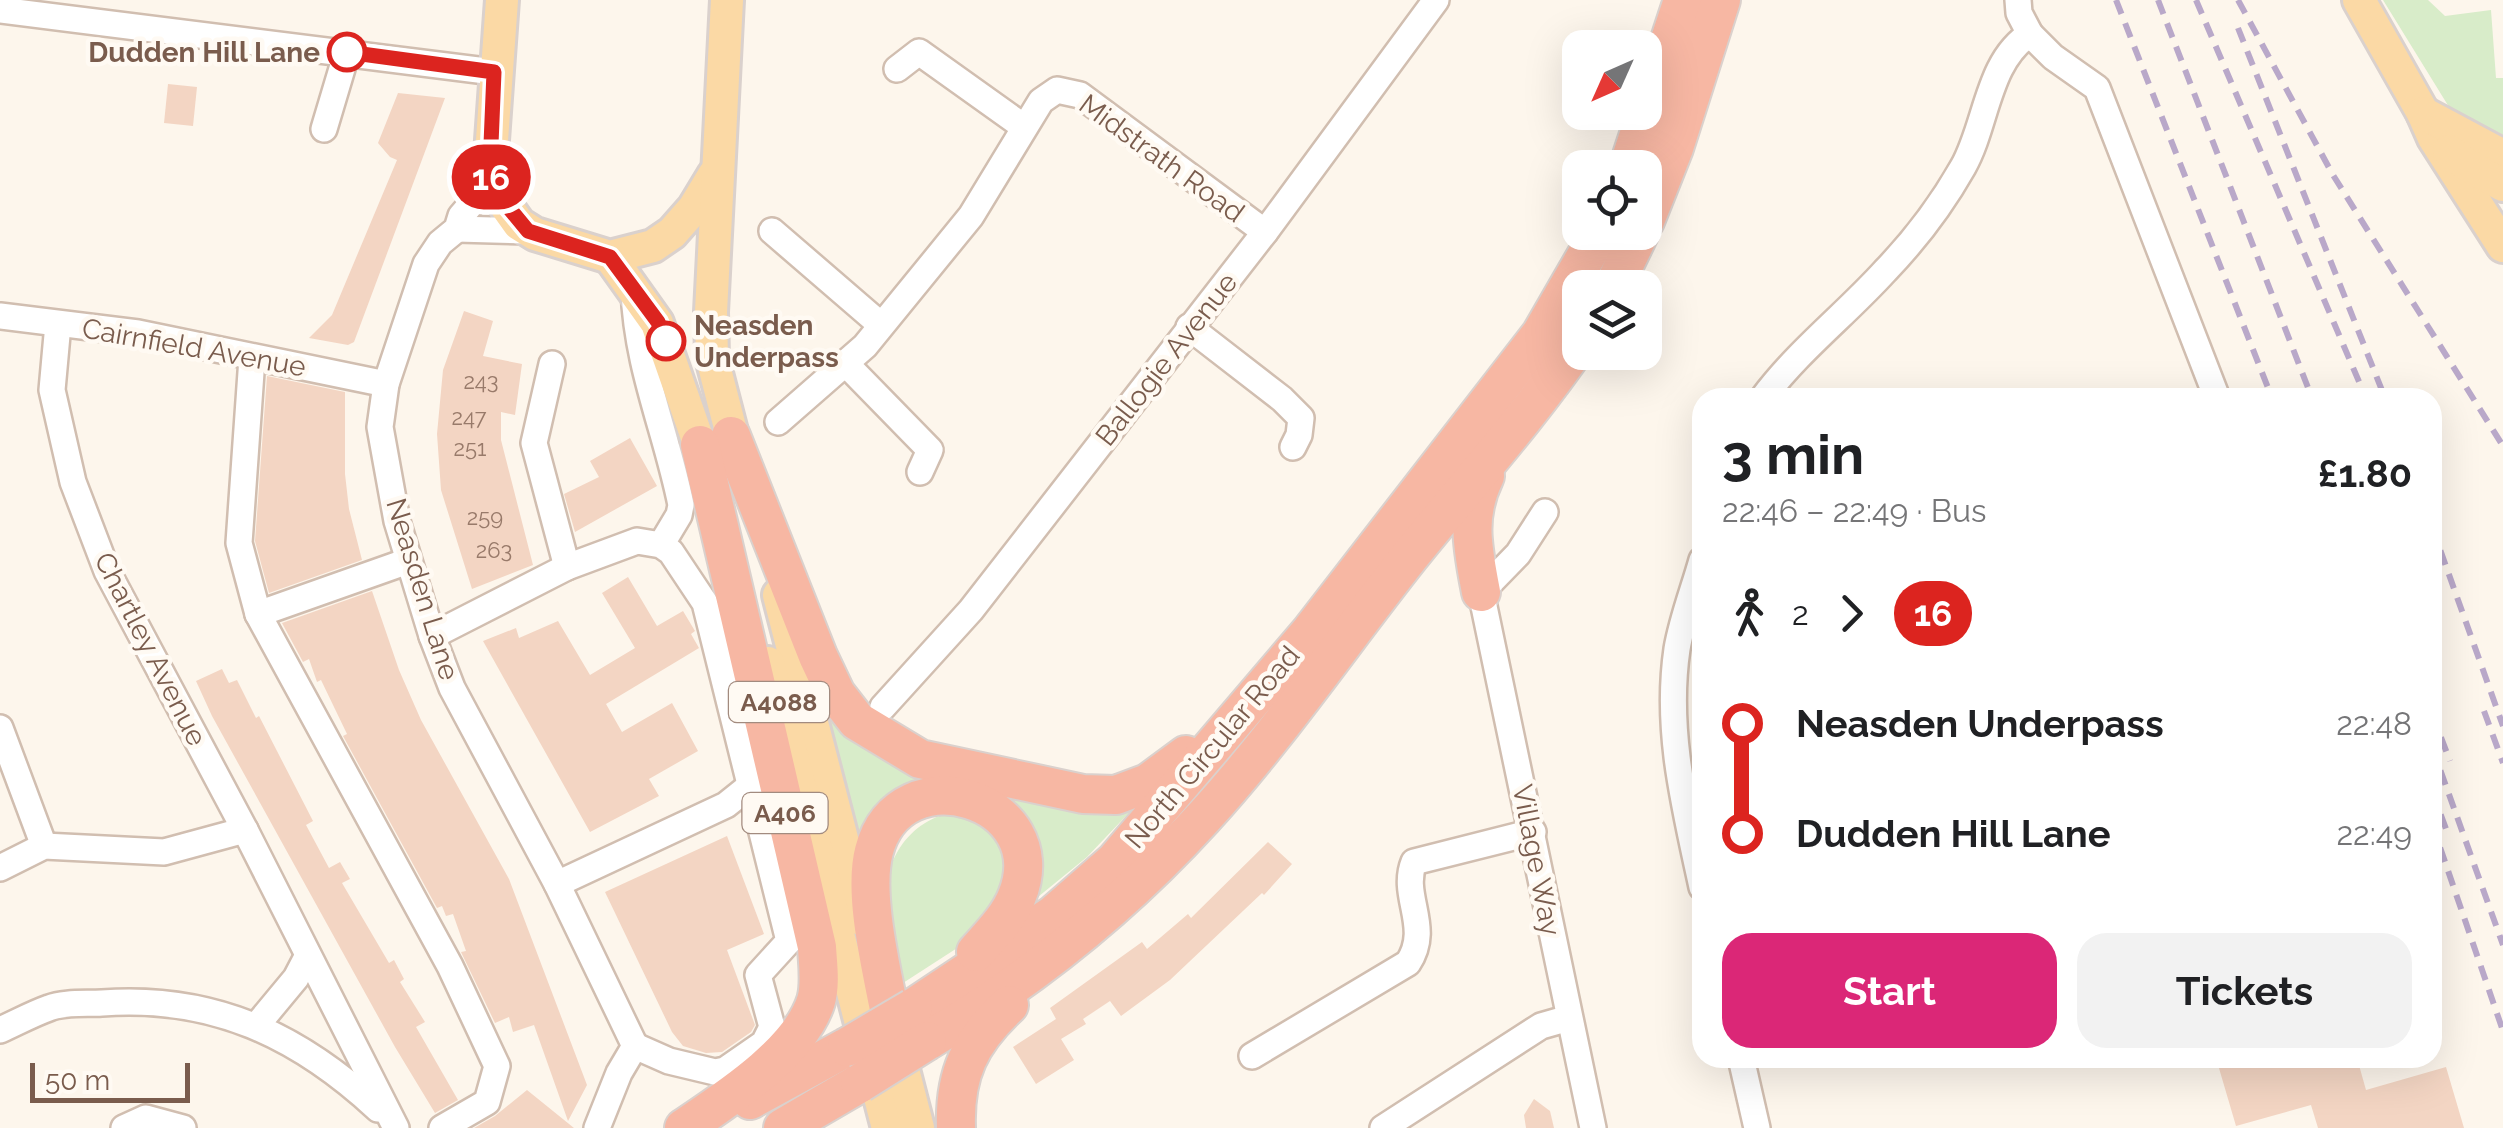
<!DOCTYPE html>
<meta charset="utf-8">
<style>
body{margin:0;font-family:Raleway,sans-serif;background:#f2f2f2;color:#202124;height:100vh;display:flex;flex-direction:column;font-size:38px;white-space:nowrap}
*{box-sizing:border-box;margin:0}
p{font-size:32px;color:#757577}
.icon{flex:none;width:55px;height:55px;fill:none;stroke:currentColor;stroke-width:2;stroke-linecap:round;stroke-linejoin:round}
.map{position:relative;flex:1;overflow:hidden}
.side{position:absolute;left:1692px;top:388px;width:750px;height:680px;display:flex;flex-direction:column;background:#fff;border-radius:30px;box-shadow:0 10px 40px #0002}
.side>*{flex:none}
.badge{padding:0 20px;border-radius:32px;font-size:35px;line-height:65px}
.needle{width:65px;rotate:225deg}
.buttons{position:absolute;left:1562px;top:30px;display:grid;gap:20px}
.buttons a{display:grid;place-items:center;width:100px;height:100px;border-radius:20px;background:#fff;box-shadow:0 10px 40px #0002;font-size:50px}
.scale{position:absolute;left:30px;bottom:25px;width:160px;box-sizing:border-box;padding-left:10px;border:5px solid #7a5c4d;border-top:0;font-size:28px;line-height:35px;white-space:nowrap;color:#7a5c4d;-webkit-text-stroke:8px #fffaf3;paint-order:stroke}
.map>.badge{position:absolute;translate:-50% -50%;box-shadow:0 0 0 5px #fff}
.legs{display:flex;align-items:center;gap:15px;height:110px;padding:0 30px;font-size:32px}
.legs p{margin-inline-start:auto}
.overview{display:flex;align-items:center;justify-content:space-between;height:170px;padding:0 30px}
h1{font-size:55px;font-weight:700;line-height:75px}
.primary-button{display:flex;gap:20px;margin-top:auto;padding:20px 30px}
.primary-button a{flex:1;height:115px;border-radius:30px;background:#db2777;color:#fff;font-size:40px;font-weight:700;line-height:115px;text-align:center}
.primary-button a+a{background:#f2f2f2;color:#202124}
ul{padding:0 30px;list-style:none}
li{display:flex;align-items:center;gap:35px;height:110px;font-size:38px}
li i{display:grid;place-items:center;width:15px;height:100%;margin:0 12px;background:currentColor}
li i::after{content:'';width:25px;height:25px;margin:-12px;border:8px solid;border-radius:50%;background:#fff}
li p{margin-inline-start:auto}
li:first-child i{background:linear-gradient(#0000 50%,currentColor 0)}
li:last-child i{background:linear-gradient(currentColor 50%,#0000 0)}
.map>svg:first-child{display:block}
</style>
<div class="map">
<svg width="2503" height="1128" viewBox="0 0 2503 1128">
<rect width="100%" height="100%" fill="#fdf6ec"/>
<!-- green -->
<g fill="#d8ecc9">
<path d="M2383,0H2428L2445,16L2491,10L2496,78H2503V135L2449,107Z"/>
<path d="M825,711L840,722L1143,798L1087,857L1033,901L972,785L862,852Z"/>
<path d="M958,811L994,827L1011,884L968,941L903,983C897,961 889,937 886,914C880,864 907,819 958,811Z"/>
</g>
<!-- building -->
<g fill="#f3d5c3">
<path d="M168,84L197,87L193,126L164,123Z"/>
<path d="M398,93L445,98L354,342L348,345L309,338L332,315L397,160L390,157L378,143Z"/>
<path d="M464,311L493,321L483,356L522,364L515,415L501,412V440L533,565L472,589L441,490L437,434L443,370Z"/>
<path d="M267,376L345,392V474L349,509L362,560L269,593L255,541Z"/>
<path d="M630,438L657,486L575,532L564,494L599,477L590,461Z"/>
<path d="M628,577L657,626L683,611L695,631L691,634L699,648L606,704L622,732L672,703L698,751L649,779L659,796L590,832L483,641L516,628L519,638L558,621L590,675L635,648L602,593Z"/>
<path d="M372,591L399,670L421,720L509,879L587,1085L568,1121L534,1025L513,1032L509,1017L495,1023L461,952L466,951L453,914L446,916L442,906L437,908L343,736L347,734L321,680L317,682L309,659L303,662L282,623Z"/>
<path d="M222,669L229,683L237,680L256,718L259,716L313,821L306,825L329,868L340,862L350,879L342,883L389,963L394,960L404,979L400,982L425,1022L416,1027L458,1100L435,1113L395,1047L212,716L196,681Z"/>
<path d="M727,836L764,934L727,950L755,1025L751,1032L722,1052L706,1053L683,1046L672,1032L605,892Z"/>
<path d="M1268,842L1292,864L1264,895L1262,893L1170,980L1121,1016L1110,1001L1083,1019L1086,1024L1061,1039L1074,1060L1036,1084L1013,1047L1056,1019L1050,1008L1142,942L1147,949L1188,914L1191,918Z"/>
<path d="M2216,1058H2357L2366,1090L2446,1067L2464,1128H2318L2311,1105L2236,1126Z"/>
<path d="M527,1090L574,1128H474L495,1116Z"/>
<path d="M1534,1099L1550,1111L1554,1128H1526L1524,1115Z"/>
</g>
<g fill="none" stroke-linecap="round" stroke-linejoin="round">
<!-- minor casing -->
<g stroke="#d1beb0" stroke-width="30">
<g id="minor">
<path d="M0,10L494,72"/>
<path d="M2030,34L2053,57L2097,88L2217,398"/>
<path d="M897,69L919,52L1024,127"/>
<path d="M324,129L347,52"/>
<path d="M492,180L461,216L457,229L440,243L426,264L386,384L380,427L397,521L432,636L452,688L557,884L635,1046"/>
<path d="M457,229L528,231"/>
<path d="M772,231L881,325"/>
<path d="M634,290C637,369 666,430 681,505L679,515L661,545"/>
<path d="M0,316L138,333L386,384"/>
<path d="M58,324L52,390L73,482L107,571L245,830L396,1128"/>
<path d="M1189,327L1282,399L1301,418L1299,435L1293,447"/>
<path d="M252,358L239,543L258,614"/>
<path d="M552,364L534,443L567,567"/>
<path d="M847,365L930,450L920,472"/>
<path d="M1763,398C1799,350 1845,315 1885,271C1914,241 1942,204 1963,167C1987,125 1987,61 2030,34L2019,13L2018,0"/>
<path d="M778,422L865,346L971,216L1041,101L1057,90L1080,95L1265,232"/>
<path d="M1545,512L1518,554L1481,592L1593,1128"/>
<path d="M1702,560C1694,589 1682,619 1677,649C1665,731 1685,808 1702,887"/>
<path d="M408,561L258,614L450,966L497,1066L487,1102L442,1128"/>
<path d="M432,636L567,567L637,541L661,545L671,552L705,603L789,941L758,975L772,1027L764,1043L725,1070L715,1072L669,1061L635,1046"/>
<path d="M883,707L971,610L1265,232L1436,0"/>
<path d="M0,728L44,846"/>
<path d="M0,868L44,846L164,852L245,830"/>
<path d="M557,884L726,805L751,785"/>
<path d="M257,1025L296,978L307,957"/>
<path d="M0,1030C16,1023 32,1014 49,1008C64,1002 85,1004 102,1003C213,995 298,1035 378,1109"/>
<path d="M1252,1056L1408,963C1432,927 1400,896 1414,862L1533,832"/>
<path d="M1741,1058L1757,1128"/>
<path d="M124,1128L146,1118L183,1128"/>
<path d="M597,1128L619,1073L635,1046"/>
<path d="M1383,1128L1541,1026L1569,1018"/>
</g>
</g>
<!-- major casing -->
<g stroke="#dad1cd" stroke-width="38">
<g id="major">
<path d="M502,0L490,168L499,196L519,224L535,234L610,257L653,246L672,233L694,208L714,175"/>
<path d="M727,0L711,312L712,358L739,462"/>
<path d="M2359,0L2423,113L2434,138L2503,246"/>
<path d="M2423,113L2503,156"/>
<path d="M2449,151L2467,165L2503,185"/>
<path d="M610,257L657,323L708,469"/>
<path d="M779,595L863,920"/>
<path d="M768,663L888,1128"/>
<path d="M894,1035L918,1128"/>
</g>
</g>
<!-- highway casing -->
<g stroke="#dad1cd" stroke-width="42">
<g id="highway">
<path d="M1628,168L1683,0"/>
<path d="M1645,221L1674,148L1721,0"/>
<path d="M1613,288L1640,232"/>
<path d="M731,436L818,656L836,694L857,721L920,759L1083,794L1116,795L1148,783L1186,755"/>
<path d="M1481,592C1473,549 1465,517 1485,476"/>
<path d="M913,1008L1053,915L1115,861L1311,631L1541,334L1600,232"/>
<path d="M895,1041C887,990 861,899 874,851C900,751 1056,799 1017,896C1009,917 991,935 976,952"/>
<path d="M927,1041C1031,980 1122,907 1203,818C1278,736 1341,643 1410,556C1467,485 1528,418 1580,342"/>
<path d="M750,1100L847,1047"/>
<path d="M684,1128C727,1099 800,1052 816,1001C821,984 818,965 817,947L700,445"/>
<path d="M783,1128L860,1083"/>
<path d="M956,1128C954,1074 970,1041 1009,1005"/>
</g>
</g>
<!-- minor -->
<use href="#minor" stroke="#fff" stroke-width="25"/>
<!-- major -->
<use href="#major" stroke="#fbd9a5" stroke-width="32"/>
<!-- highway -->
<use href="#highway" stroke="#f7b7a3" stroke-width="38"/>
<!-- rail -->
<g stroke="#b9a8c9" stroke-width="6" stroke-dasharray="15 10" stroke-linecap="butt">
<path d="M2116,0L2272,398"/>
<path d="M2158,0L2312,398"/>
<path d="M2196,0L2366,398"/>
<path d="M2238,0L2333,175L2503,446"/>
<path d="M2238,28L2385,398"/>
<path d="M2432,527L2503,726"/>
<path d="M2484,711L2503,763"/>
<path d="M2432,714L2450,761"/>
<path d="M2432,747L2503,945"/>
<path d="M2432,791L2449,837"/>
<path d="M2432,824L2503,1031"/>
</g>
<!-- highway-bridge casing -->
<g stroke="#dad1cd" stroke-width="42" stroke-linecap="butt">
<g id="highway-bridge">
<path d="M847,1047L913,1008"/>
<path d="M860,1083L927,1041"/>
</g>
</g>
<!-- highway-bridge -->
<use href="#highway-bridge" stroke="#f7b7a3" stroke-width="38"/>
</g>
<g fill="none" stroke-linecap="round" stroke-linejoin="round">
<!-- line-1 casing -->
<g stroke="#fff" stroke-width="22">
<path id="line-1" d="M347,52L494,72L490,168L499,196L528,231L610,257L658,322L666,341"/>
</g>
<!-- line-1 -->
<use href="#line-1" stroke="#dc241f" stroke-width="15"/>
</g>
<!-- markers -->
<g fill="#fff" stroke="#dc241f" stroke-width="5">
<circle cx="347" cy="52" r="18"/>
<circle cx="666" cy="341" r="18"/>
</g>
<g text-anchor="middle" stroke-width="9" stroke-linejoin="round" paint-order="stroke">
<!-- number labels -->
<g font-size="22" fill="#987a6a">
<text x="481" y="389">243</text>
<text x="469" y="425">247</text>
<text x="470" y="456">251</text>
<text x="485" y="525">259</text>
<text x="494" y="558">263</text>
</g>
<!-- shield labels -->
<g fill="#fffaf3" stroke="#a28b7f" stroke-width="2.5">
<rect x="729" y="682" width="100" height="40" rx="8"/>
<rect x="742.5" y="793" width="85" height="40" rx="8"/>
</g>
<g font-size="25" font-weight="bold" fill="#7a5c4d">
<text x="779" y="711">A4088</text>
<text x="785" y="822">A406</text>
</g>
<!-- stop labels -->
<g font-size="28" font-weight="bold" fill="#7a5c4d" stroke="#fffaf3" text-anchor="end">
<text x="320" y="62">Dudden Hill Lane</text>
<text x="694" y="335" text-anchor="start">Neasden<tspan x="694" dy="32">Underpass</tspan></text>
</g>
<!-- street labels -->
<g font-size="28" fill="#7a5c4d" stroke="#fffaf3">
<text transform="translate(1162 158) rotate(36)" y="10">Midstrath Road</text>
<text transform="translate(194 347) rotate(10)" y="10">Cairnfield Avenue</text>
<text transform="translate(1166 359) rotate(-52)" y="10">Ballogie Avenue</text>
<text transform="translate(423 589) rotate(73)" y="10">Neasden Lane</text>
<text transform="translate(151 649) rotate(63)" y="10">Chartley Avenue</text>
<text transform="translate(1212 747) rotate(-50)" y="10">North Circular Road</text>
<text transform="translate(1537 860) rotate(79)" y="10">Village Way</text>
</g>
</g>
</svg>
<div class="buttons">
<a><svg class="needle" viewBox="-14 -14 28 28"><path d="M0-13l5 13h-10z" fill="#e53935"/><path d="M0 13l5-13h-10z" fill="#757577"/></svg></a>
<a><svg class="icon" aria-label="locate" viewBox="0 0 24 24"><circle cx="12" cy="12" r="6"/><path d="M12 2v4M12 18v4M2 12h4M18 12h4"/></svg></a>
<a><svg class="icon" aria-label="layers" viewBox="0 0 24 24"><path d="M12 4l9 5-9 5-9-5zM3 14l9 5 9-5"/></svg></a>
</div>
<div class="scale">50 m</div>
<b class="badge" style="left:491px;top:177px;background:#dc241f;color:#fff">16</b>
<section class="side">
<div class="overview"><div><h1>3 min</h1><p>22:46 – 22:49 · Bus</p></div><b>£1.80</b></div>
<div class="legs"><svg class="icon" aria-label="walk" viewBox="0 0 24 24"><circle cx="13" cy="4" r="2"/><path d="M13 8l-2 6 4 7M11 14l-3 7M7 12l3-4h3l4 4"/></svg>2<svg class="icon" aria-label="forward" viewBox="0 0 24 24"><path d="M9 5l7 7-7 7"/></svg><b class="badge" style="background:#dc241f;color:#fff">16</b></div>
<ul>
<li><i style="color:#dc241f"></i><b>Neasden Underpass</b><p>22:48</p></li>
<li><i style="color:#dc241f"></i><b>Dudden Hill Lane</b><p>22:49</p></li>
</ul>
<div class="primary-button"><a>Start</a><a>Tickets</a></div>
</section>
</div>
